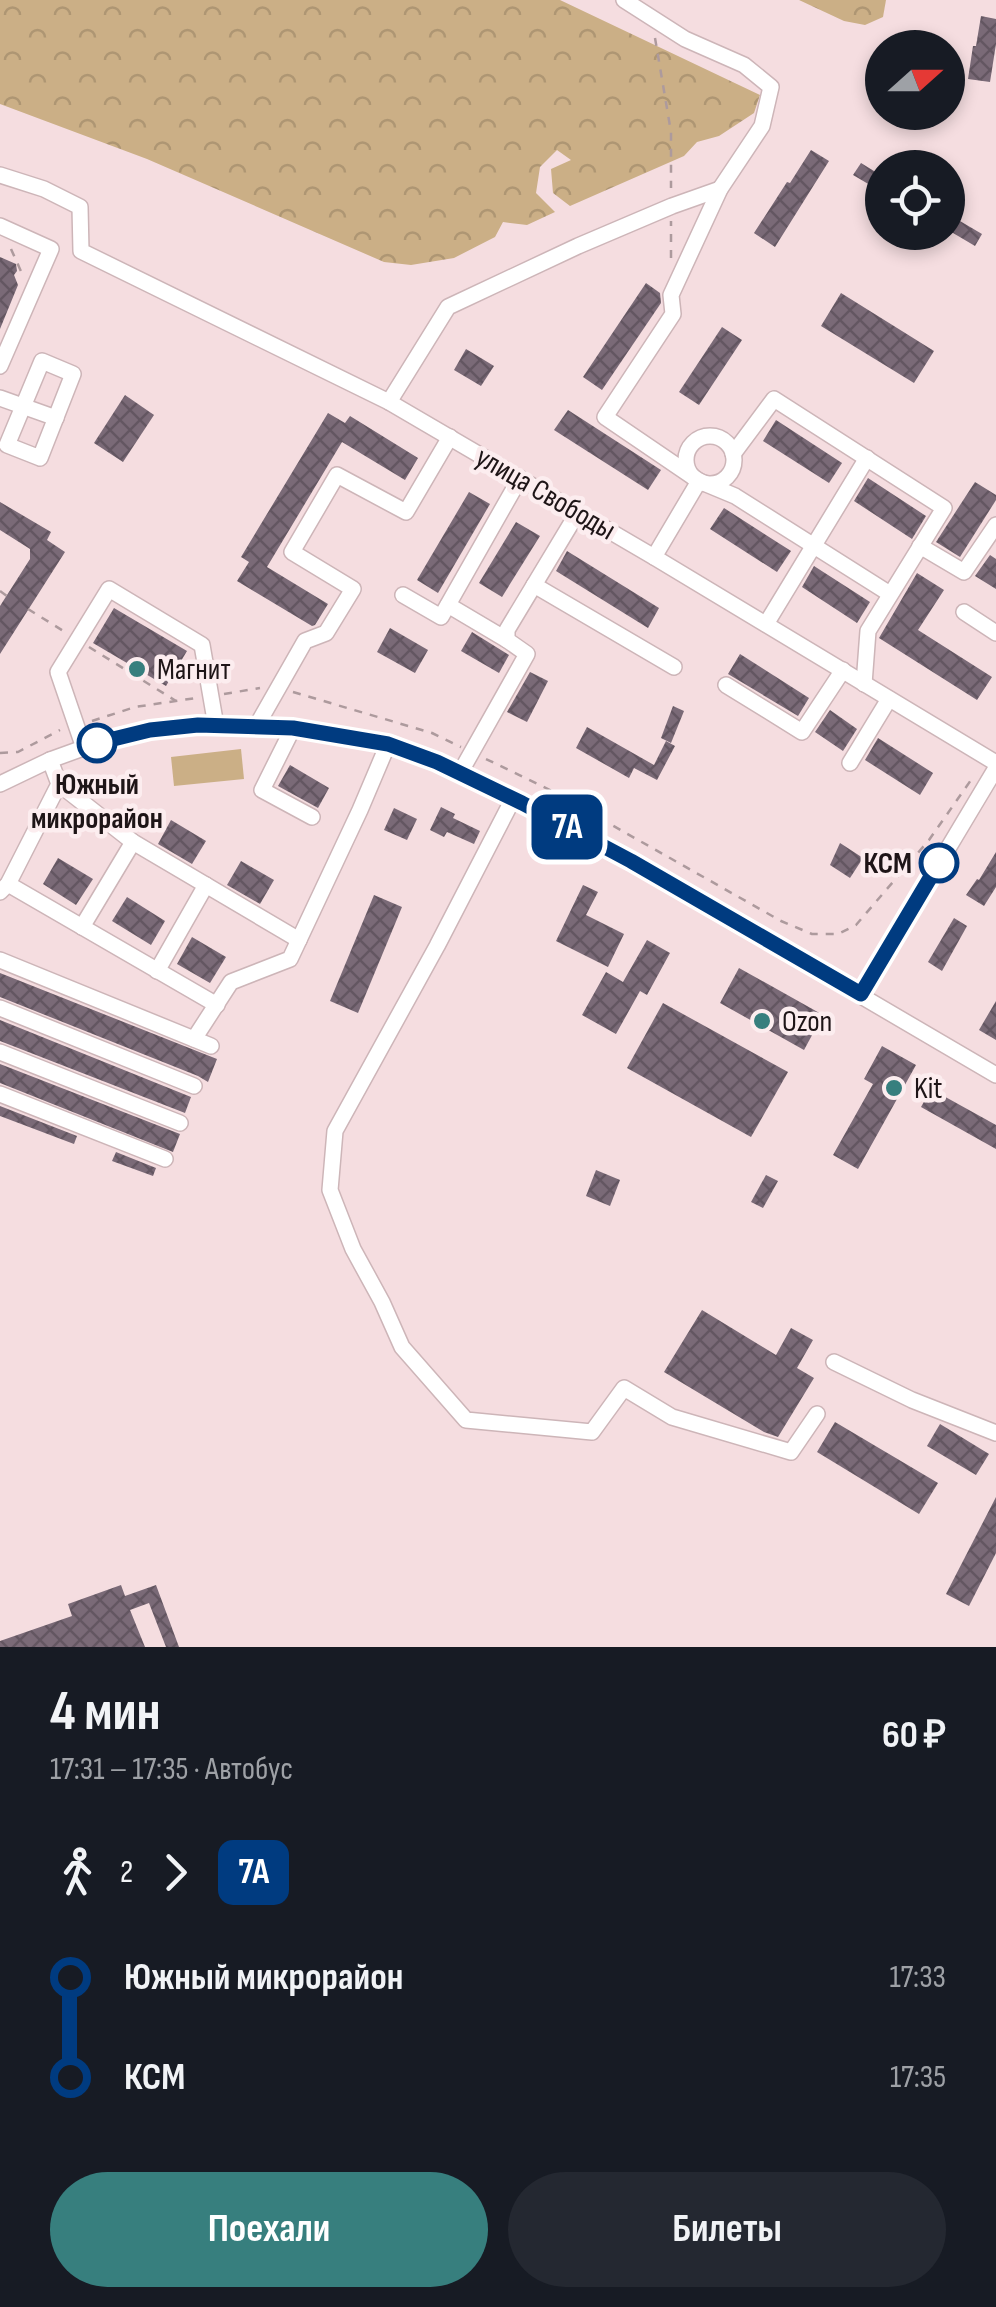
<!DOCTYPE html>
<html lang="ru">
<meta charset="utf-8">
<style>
body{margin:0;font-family:"Sofia Sans Condensed",sans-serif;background:#242831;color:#f1f3f6;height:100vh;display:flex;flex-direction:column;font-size:38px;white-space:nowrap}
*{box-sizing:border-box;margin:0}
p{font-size:32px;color:#9ea1a6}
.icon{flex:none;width:55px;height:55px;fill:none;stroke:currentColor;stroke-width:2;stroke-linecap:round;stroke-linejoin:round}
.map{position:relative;height:1647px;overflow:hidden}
.panel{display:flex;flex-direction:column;background:#171b24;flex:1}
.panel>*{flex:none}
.badge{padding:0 20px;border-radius:15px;font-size:35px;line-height:65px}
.needle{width:65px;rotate:69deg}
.controls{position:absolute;left:865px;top:30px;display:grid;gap:20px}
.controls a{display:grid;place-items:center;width:100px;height:100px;border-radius:50%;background:#171b24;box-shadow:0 5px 15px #0003;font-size:50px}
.map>.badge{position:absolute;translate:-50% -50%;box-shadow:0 0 0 5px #fff}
.legs{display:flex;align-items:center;gap:15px;height:110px;padding:0 50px;font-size:32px}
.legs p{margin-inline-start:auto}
.summary{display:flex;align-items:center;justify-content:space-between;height:170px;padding:0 50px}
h1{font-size:55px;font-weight:700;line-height:75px}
.action{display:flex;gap:20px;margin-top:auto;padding:20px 50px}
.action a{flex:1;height:115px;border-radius:60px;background:#377f7e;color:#fff;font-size:40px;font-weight:700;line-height:115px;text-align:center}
.action a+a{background:#242831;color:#f1f3f6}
ul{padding:0 50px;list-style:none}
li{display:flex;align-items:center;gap:35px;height:100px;font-size:38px}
li i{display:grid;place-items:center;width:15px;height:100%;margin:0 12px;background:currentColor}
li i::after{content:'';width:25px;height:25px;margin:-12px;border:8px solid;border-radius:50%;background:#171b24}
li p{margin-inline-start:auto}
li:first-child i{background:linear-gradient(#0000 50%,currentColor 0)}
li:last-child i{background:linear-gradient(currentColor 50%,#0000 0)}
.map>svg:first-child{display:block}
</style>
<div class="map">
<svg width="996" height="1647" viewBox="0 0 996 1647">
<defs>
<pattern id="forest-crowns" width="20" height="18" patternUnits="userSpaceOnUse" patternTransform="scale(2.5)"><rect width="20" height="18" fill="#cbaf86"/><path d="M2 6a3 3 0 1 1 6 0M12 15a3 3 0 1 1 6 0" fill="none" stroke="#ae9673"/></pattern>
<pattern id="building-cross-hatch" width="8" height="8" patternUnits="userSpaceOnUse" patternTransform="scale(2.5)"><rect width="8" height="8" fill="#7a6a77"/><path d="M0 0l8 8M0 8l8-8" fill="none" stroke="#635661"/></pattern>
</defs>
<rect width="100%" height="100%" fill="#f5dde0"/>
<!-- forest -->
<g fill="url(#forest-crowns)">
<path d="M0,0H560L760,95L754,113L719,136L697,142L684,156L570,206L553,193L551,169L571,160L557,150L540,167L536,193L555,212L527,225L503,222L495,237L454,258L411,265L384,262L147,159L0,104Z"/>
<path d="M799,0H886L883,17L865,25L844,21Z"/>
</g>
<!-- green -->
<path fill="#cbaf86" d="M241,749L244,779L174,786L171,757Z"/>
<!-- building -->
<g fill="url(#building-cross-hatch)">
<path d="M981,16L996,19V44L990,82L968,79L973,46H976Z"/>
<path d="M811,150L829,161L775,247L754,233L787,182L790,183Z"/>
<path d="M861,163L882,176V192L853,175Z"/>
<path d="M948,214L982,234L975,246L948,230Z"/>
<path d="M0,257L16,264L17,271L14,275L18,285L0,329Z"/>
<path d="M646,283L660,293L661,303L602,390L583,377Z"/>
<path d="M841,293L934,351L914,383L821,326Z"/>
<path d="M722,327L742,340L699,405L679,392Z"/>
<path d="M466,349L494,366L481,386L454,370Z"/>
<path d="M125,395L154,415L123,462L94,443Z"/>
<path d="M568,410L661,470L648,490L554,430Z"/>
<path d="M328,413L345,423L350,416L418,458L405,480L342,442L267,567L328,604L315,625L312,626L237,581L249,562L241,557Z"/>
<path d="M776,420L842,463L829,483L763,441Z"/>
<path d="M868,478L926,516L912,539L854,501Z"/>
<path d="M975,482L996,495V500L960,557L936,542Z"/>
<path d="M469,492L490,504L438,593L417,580Z"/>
<path d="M0,502L51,532L47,540L65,552L0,654V606L30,559V549L0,530Z"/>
<path d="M724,508L791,551L777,572L710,529Z"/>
<path d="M516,522L540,536L502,597L479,583Z"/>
<path d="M567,551L659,608L648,628L556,571Z"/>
<path d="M990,555L996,559V589L975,576Z"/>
<path d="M814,566L870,602L857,623L802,587Z"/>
<path d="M917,573L944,590L918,630L992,677L977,700L879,638Z"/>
<path d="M114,608L187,651L166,686L93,643Z"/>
<path d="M390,628L428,650L415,673L377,652Z"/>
<path d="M472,632L509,655L499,673L461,651Z"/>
<path d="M740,654L809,698L798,716L728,674Z"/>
<path d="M530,672L548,681L527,722L507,712Z"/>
<path d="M673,706L684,711L671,743L661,738Z"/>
<path d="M830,710L857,729L843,751L815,732Z"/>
<path d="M587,727L654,765L666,741L675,746L657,780L634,768L629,778L576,748Z"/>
<path d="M878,738L933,773L920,795L865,760Z"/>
<path d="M290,765L329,788L318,808L278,786Z"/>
<path d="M441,807L455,814L453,818L480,831L474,844L447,832L444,837L430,830Z"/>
<path d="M394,808L417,819L407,840L384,830Z"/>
<path d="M171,820L206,841L192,864L158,844Z"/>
<path d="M840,843L863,858L850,878L830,865Z"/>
<path d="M996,852V887L984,906L966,895L977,879L979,880Z"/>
<path d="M58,858L93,879L76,905L43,884Z"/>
<path d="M241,861L274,880L260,904L227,885Z"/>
<path d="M583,885L598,892L586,915L624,934L608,967L556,941Z"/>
<path d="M374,895L402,907L358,1013L330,1001Z"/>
<path d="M127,897L165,921L151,945L112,921Z"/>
<path d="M954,918L967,926L942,971L928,962Z"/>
<path d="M192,937L226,957L210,983L177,964Z"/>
<path d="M647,940L670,953L647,995L640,991L616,1034L582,1015L606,972L623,982Z"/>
<path d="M739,968L823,1015L804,1050L720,1003Z"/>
<path d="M0,973L217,1059L208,1082L198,1076L0,997Z"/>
<path d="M996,1001V1040L979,1030Z"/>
<path d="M663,1003L788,1072L751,1137L627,1068Z"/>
<path d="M0,1020L191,1097L185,1113L0,1041Z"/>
<path d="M882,1046L916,1065L858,1169L833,1155L873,1084L864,1079Z"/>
<path d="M0,1064L180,1134L173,1152L0,1083Z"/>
<path d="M931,1089L996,1125V1149L921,1107Z"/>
<path d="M0,1106L77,1136L74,1144L0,1116Z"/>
<path d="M116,1152L156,1168L153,1176L112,1161Z"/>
<path d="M596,1170L620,1180L610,1206L586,1196Z"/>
<path d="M766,1175L778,1181L763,1208L751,1202Z"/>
<path d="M702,1310L776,1355L791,1328L813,1340L797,1368L814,1378L778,1437L764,1432L664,1372Z"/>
<path d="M835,1422L938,1483L919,1514L817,1452Z"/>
<path d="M940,1424L989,1454L976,1475L927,1446Z"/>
<path d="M996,1497V1553L969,1606L946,1594Z"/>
<path d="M121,1585L125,1596L156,1585L179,1647H166L149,1603L130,1610L145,1647H0V1641L72,1616L68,1604Z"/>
</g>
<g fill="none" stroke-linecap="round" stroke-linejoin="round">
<!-- minor casing -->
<g stroke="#cdb5b8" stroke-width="18">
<g id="minor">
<path d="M624,0L685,39L744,65L771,87L762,126L720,189L671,295L673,314L605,417L699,481L654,557"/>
<path d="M0,175L44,189L80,207L81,251L389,402L654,557L996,763"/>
<path d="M0,226L51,249L0,366"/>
<path d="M42,361L73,374L40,458L7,445Z"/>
<path d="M0,398L56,418"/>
<path d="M389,402L448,307L578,246L672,206L720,189"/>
<circle cx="710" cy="460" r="24"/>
<path d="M733,454L774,399L944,508L868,631L864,684"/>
<path d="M699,481L735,496L890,594"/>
<path d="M920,546L964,572L996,525"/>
<path d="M534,585L674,667"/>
<path d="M403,595L441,617L520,478"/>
<path d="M448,605L507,640"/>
<path d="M964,612L996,633"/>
<path d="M766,624L867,458"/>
<path d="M726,685L802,732L843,670"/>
<path d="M256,727L305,641L326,633L353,589L292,552L337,475L406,512L450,437"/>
<path d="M293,728L262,790L312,817"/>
<path d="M84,748L58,672L109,589L202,645L216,726"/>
<path d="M850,763L889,699"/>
<path d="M460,773L527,654L507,640V630L578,512"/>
<path d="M0,784L50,760L97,743L150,730L198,725L293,728L388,744L437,763L522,803L631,861L996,1075"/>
<path d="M59,784L133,842L299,940"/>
<path d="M513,799L437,946L335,1131L330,1190L353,1249L382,1302L402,1347L466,1420L592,1432L624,1388L672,1417L791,1452L817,1414"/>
<path d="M8,884L217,1005"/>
<path d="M0,892L8,884L59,784L50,760"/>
<path d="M82,927L133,842"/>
<path d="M0,960L211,1046"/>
<path d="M157,971L206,885"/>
<path d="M861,994L996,768"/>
<path d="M0,1008L194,1086"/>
<path d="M194,1039L231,982L290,959L360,810L388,744"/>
<path d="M0,1052L180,1123"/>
<path d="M0,1094L165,1159"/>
<path d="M834,1362L912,1400L996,1433"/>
</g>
</g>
<!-- path -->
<g stroke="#ad9a9d" stroke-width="2.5" stroke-dasharray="8 8" stroke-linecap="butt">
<path d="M655,38L671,132V188"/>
<path d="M11,249L24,278"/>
<path d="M671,258V221"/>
<path d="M0,591L7,596"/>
<path d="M28,609L65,632"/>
<path d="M89,647L176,701"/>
<path d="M293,692L432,733L461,747"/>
<path d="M224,694L260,688"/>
<path d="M92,721L135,707L196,698"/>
<path d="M0,753L18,752L60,730"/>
<path d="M486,759L550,790L781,921L812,934H838L856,925L929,840L971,780"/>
</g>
<!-- minor -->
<use href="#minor" stroke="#fff" stroke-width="15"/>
</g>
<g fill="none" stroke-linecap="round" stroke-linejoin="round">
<!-- line-1 casing -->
<g stroke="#fff" stroke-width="22">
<path id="line-1" d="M97,743L150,730L198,725L293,728L388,744L437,762L522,803L631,861L861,994L939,863"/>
</g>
<!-- line-1 -->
<use href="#line-1" stroke="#003b80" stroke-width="15"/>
</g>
<!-- markers -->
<g fill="#377f7e" stroke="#fcedef" stroke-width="4">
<circle cx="137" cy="669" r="10"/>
<circle cx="762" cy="1021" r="10"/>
<circle cx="894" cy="1088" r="10"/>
</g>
<g fill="#fff" stroke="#003b80" stroke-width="5">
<circle cx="97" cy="743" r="18"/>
<circle cx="939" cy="863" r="18"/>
</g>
<g text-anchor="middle" stroke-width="9" stroke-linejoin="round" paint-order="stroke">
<!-- street labels -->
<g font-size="30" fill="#1e1517" stroke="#fcedef">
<text transform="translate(546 493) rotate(30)" y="10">улица Свободы</text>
</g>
<!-- poi labels -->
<g font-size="30" fill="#1e1517" stroke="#fcedef" text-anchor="start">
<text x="157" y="679">Магнит</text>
<text x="782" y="1031">Ozon</text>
<text x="914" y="1098">Kit</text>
</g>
<!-- stop labels -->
<g font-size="30" font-weight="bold" fill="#1e1517" stroke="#fcedef">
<text x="97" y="794">Южный<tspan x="97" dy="34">микрорайон</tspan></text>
<text x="912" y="873" text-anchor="end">КСМ</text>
</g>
</g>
</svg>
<div class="controls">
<a><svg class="needle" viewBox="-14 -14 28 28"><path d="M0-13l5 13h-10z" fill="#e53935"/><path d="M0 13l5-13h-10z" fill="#9ea1a6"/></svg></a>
<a><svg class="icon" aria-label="locate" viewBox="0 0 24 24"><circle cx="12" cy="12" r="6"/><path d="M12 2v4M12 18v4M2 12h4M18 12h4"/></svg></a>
</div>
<b class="badge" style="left:567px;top:827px;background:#003b80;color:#fff">7А</b>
</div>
<section class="panel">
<div class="summary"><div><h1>4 мин</h1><p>17:31 – 17:35 · Автобус</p></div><b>60 ₽</b></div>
<div class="legs"><svg class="icon" aria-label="walk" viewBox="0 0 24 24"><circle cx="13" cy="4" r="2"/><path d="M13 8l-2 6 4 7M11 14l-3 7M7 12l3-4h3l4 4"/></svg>2<svg class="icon" aria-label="forward" viewBox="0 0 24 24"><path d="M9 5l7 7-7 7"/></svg><b class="badge" style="background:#003b80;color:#fff">7А</b></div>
<ul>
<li><i style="color:#003b80"></i><b>Южный микрорайон</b><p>17:33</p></li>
<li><i style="color:#003b80"></i><b>КСМ</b><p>17:35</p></li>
</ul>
<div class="action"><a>Поехали</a><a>Билеты</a></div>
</section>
